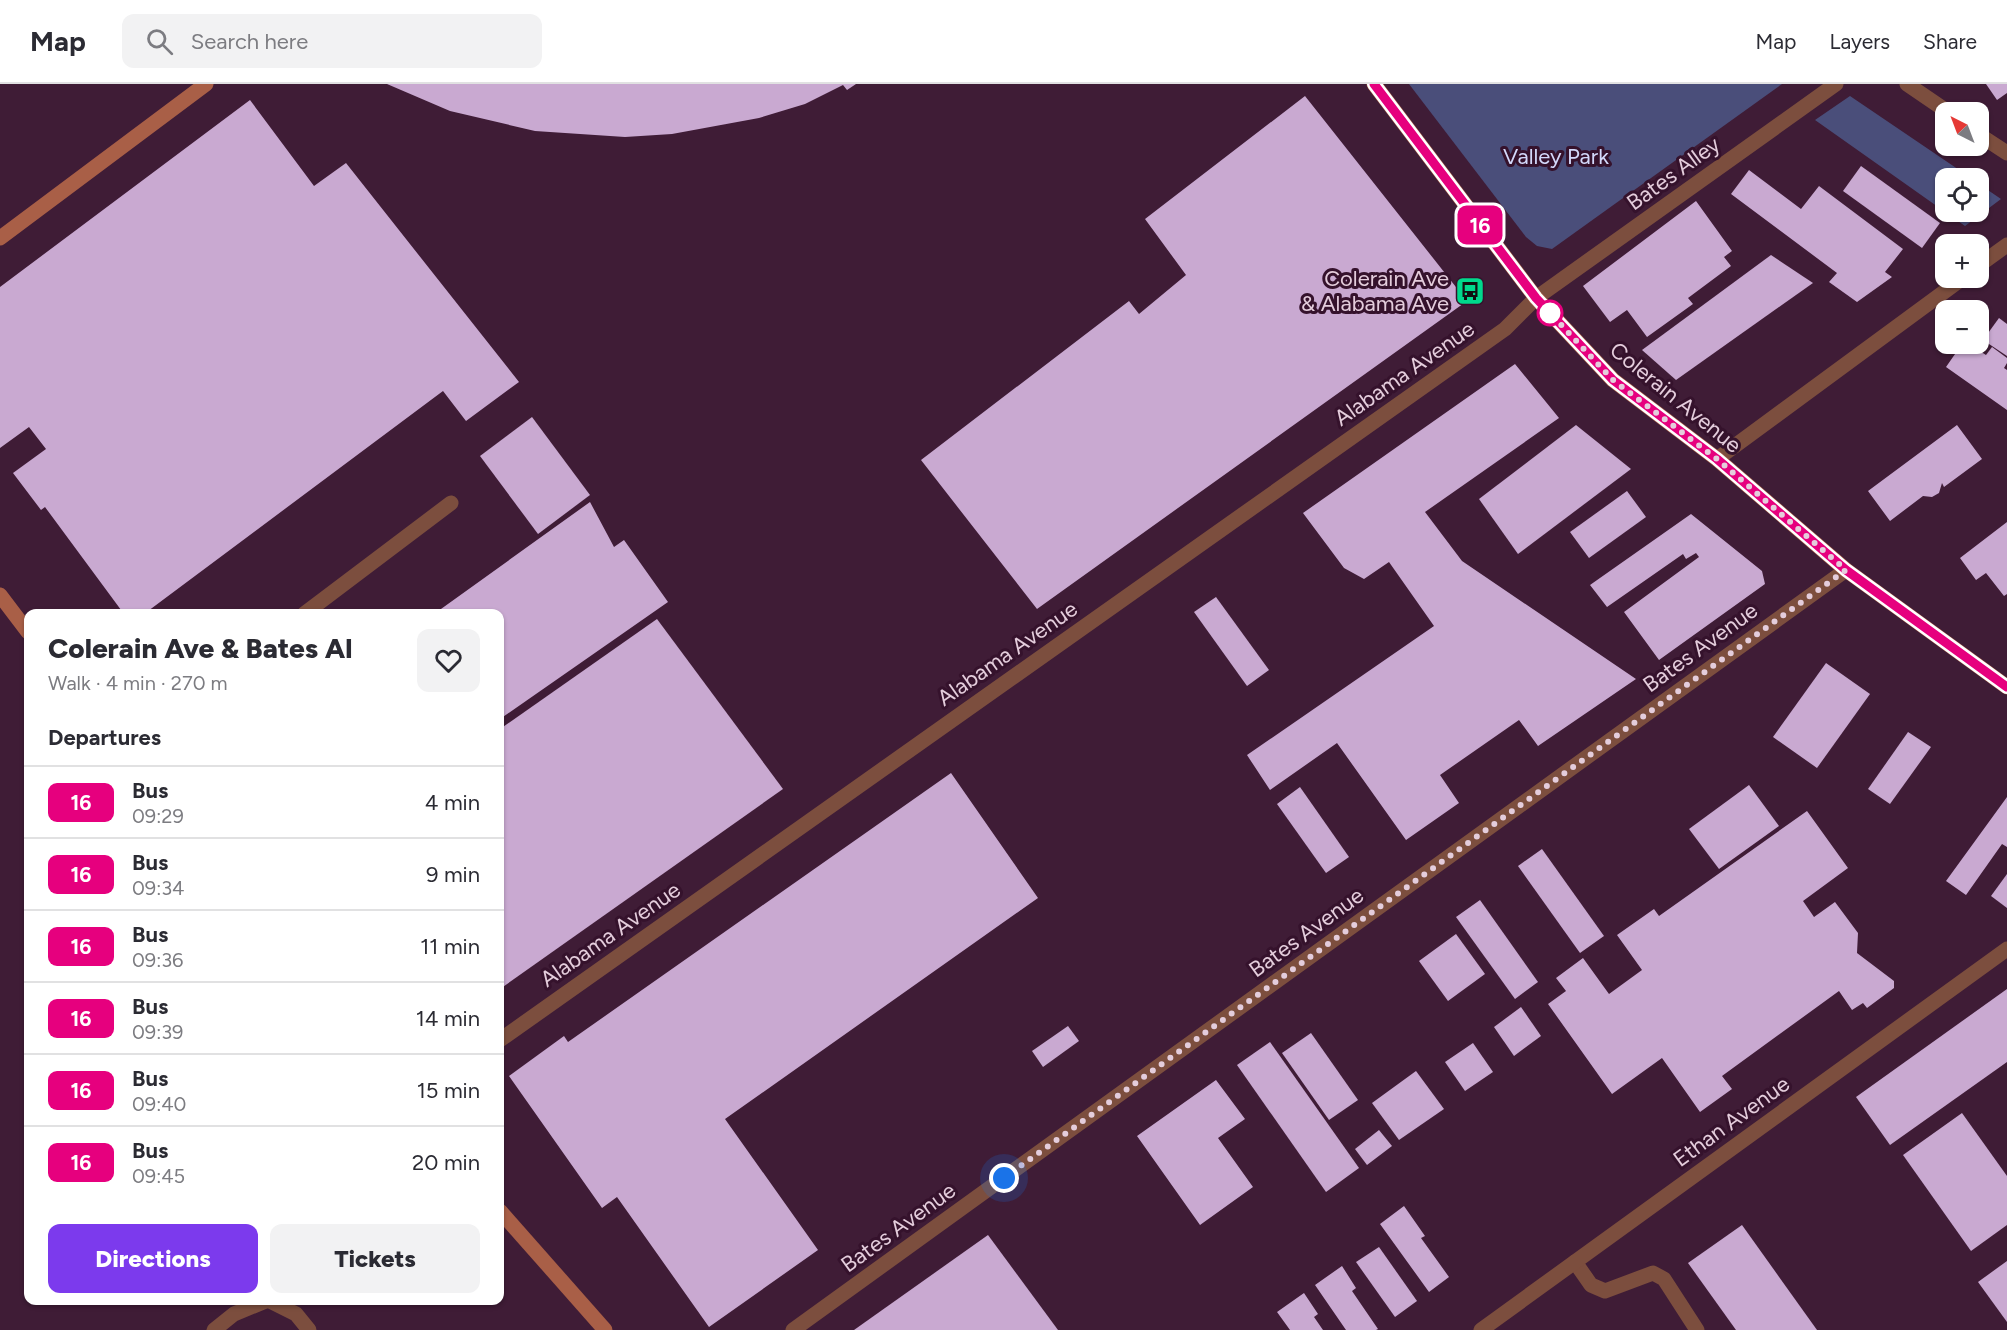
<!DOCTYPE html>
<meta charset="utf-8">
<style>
body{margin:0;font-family:Figtree,sans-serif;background:#f2f2f3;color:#2b2b33;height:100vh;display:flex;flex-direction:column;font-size:22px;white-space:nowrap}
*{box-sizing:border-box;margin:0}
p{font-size:20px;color:#7c7c81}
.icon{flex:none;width:33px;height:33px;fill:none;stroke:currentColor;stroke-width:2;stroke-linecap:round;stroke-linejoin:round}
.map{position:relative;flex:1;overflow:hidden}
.side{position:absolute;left:24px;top:525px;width:480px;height:696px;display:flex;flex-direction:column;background:#fff;border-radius:12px;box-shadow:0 2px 4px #0004}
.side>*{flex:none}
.badge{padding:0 12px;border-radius:9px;font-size:21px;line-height:39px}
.needle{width:39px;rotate:318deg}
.buttons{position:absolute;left:1935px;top:18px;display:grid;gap:12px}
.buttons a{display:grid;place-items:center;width:54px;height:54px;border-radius:12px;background:#fff;box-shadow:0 2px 4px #0004;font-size:30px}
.you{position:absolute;width:30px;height:30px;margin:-15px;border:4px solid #fff;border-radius:50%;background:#1a73e8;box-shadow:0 0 0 9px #1a73e833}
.map>.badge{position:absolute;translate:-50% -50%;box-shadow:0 0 0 3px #fff}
h2{padding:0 24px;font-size:22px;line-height:54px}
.round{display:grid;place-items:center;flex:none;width:63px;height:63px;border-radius:12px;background:#f2f2f3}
.summary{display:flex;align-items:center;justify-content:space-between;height:102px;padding:0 24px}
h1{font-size:28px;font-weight:800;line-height:45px}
.primary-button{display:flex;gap:12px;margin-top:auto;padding:12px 24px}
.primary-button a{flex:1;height:69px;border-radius:12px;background:#7c3aed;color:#fff;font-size:24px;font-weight:800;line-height:69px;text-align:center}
.primary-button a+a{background:#f2f2f3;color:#2b2b33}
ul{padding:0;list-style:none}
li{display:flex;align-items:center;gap:18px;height:72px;padding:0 24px;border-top:2px solid #e1e1e2}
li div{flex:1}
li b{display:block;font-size:22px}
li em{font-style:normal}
li .badge{min-width:66px;font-weight:700;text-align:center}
header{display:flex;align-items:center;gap:36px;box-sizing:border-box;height:84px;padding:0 30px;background:#fff;border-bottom:2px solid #e1e1e2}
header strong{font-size:28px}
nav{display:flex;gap:33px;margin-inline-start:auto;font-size:21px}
.search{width:420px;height:54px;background:#f2f2f3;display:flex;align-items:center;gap:15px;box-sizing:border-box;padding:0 21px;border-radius:12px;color:#7c7c81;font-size:22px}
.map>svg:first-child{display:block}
</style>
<header>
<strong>Map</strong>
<div class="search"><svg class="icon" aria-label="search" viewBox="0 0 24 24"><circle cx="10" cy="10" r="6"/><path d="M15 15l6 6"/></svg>Search here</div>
<nav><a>Map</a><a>Layers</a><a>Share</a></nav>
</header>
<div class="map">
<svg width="2007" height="1246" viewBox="0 0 2007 1246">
<rect width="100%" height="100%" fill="#3f1c36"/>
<!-- green -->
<g fill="#4a4e7a">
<path d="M1409,0H1782L1552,165L1537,162L1526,153Z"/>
<path d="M1850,12L1971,94H1946V128H1978L1979,100L2001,115L1965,142L1815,36Z"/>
</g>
<!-- building -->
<g fill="#c9a9d1">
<path d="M387,0H856L847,6L843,1L805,20L759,34L672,50L625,53L535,47L450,27Z"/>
<path d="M1986,0H2007V9L1997,16Z"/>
<path d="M1305,12L1467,217L1037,525L921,376L1129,217L1139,230L1186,191L1145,135Z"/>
<path d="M250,16L314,102L346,79L519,298L466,337L443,307L144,530H124L45,423L41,426L13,389L46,365L29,343L0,364V203Z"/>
<path d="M1861,82L1940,139L1922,164L1843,107Z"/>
<path d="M1749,86L1801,125L1819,102L1903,165L1885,188L1892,193L1857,218L1829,198L1837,189L1731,110Z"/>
<path d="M1696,117L1732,167L1724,173L1731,182L1688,214L1693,220L1647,253L1627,226L1610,238L1583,202Z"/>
<path d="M1771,171L1813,199L1676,296L1642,266Z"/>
<path d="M1999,234L2007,240V272L1983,256Z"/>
<path d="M1962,260H1969L1986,271L1992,263L2007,274V279L2004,284L2007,286V326L1946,283Z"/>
<path d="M1515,280L1559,334L1425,428L1462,477L1636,595L1538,662L1519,636L1440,691L1459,719L1406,756L1337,659L1270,706L1247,671L1434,542L1389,478L1364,495L1344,484L1303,429Z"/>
<path d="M532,333L590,411L538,450L480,372Z"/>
<path d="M1576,341L1631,385L1518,470L1479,415Z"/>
<path d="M1957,341L1982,375L1944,403L1942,399L1939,409L1932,413L1923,412L1890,437L1868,407Z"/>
<path d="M1627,407L1646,433L1589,474L1570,448Z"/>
<path d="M590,418L614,463L624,456L668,518L500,635V530H434Z"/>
<path d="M1691,430L1762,487L1765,500L1659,576L1624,528L1699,473L1696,469L1686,475L1683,470L1607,523L1590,501Z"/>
<path d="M2007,438V510L2004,512L1986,489L1976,496L1960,474Z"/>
<path d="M1216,513L1269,586L1247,602L1194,528Z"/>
<path d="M657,535L783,705L500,905V645Z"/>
<path d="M1826,579L1870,610L1817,684L1773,653Z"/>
<path d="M1908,648L1931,663L1890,720L1868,705Z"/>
<path d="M951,689L1038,814L725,1035L818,1166L709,1243L617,1113L602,1124L509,992L564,952L568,958Z"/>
<path d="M1749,701L1779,742L1719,785L1689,745Z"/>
<path d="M1300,703L1349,773L1326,789L1277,720Z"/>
<path d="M2007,713V763L2002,760L1966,811L1946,797Z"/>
<path d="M1807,727L1848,784L1803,817L1814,833L1835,818L1858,849L1857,869L1894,897V904L1867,924L1863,919L1852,926L1839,907L1722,992L1732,1005L1700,1028L1662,974L1612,1010L1548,920L1566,907L1556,894L1583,874L1609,910L1642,886L1617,851L1654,825L1659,832Z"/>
<path d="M1542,765L1604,852L1580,869L1518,782Z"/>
<path d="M2007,790V824L1991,812Z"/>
<path d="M1480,816L1538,898L1515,915L1456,833Z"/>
<path d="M1456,850L1485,890L1448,917L1419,877Z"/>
<path d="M2007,905V978L1890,1061L1856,1013Z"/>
<path d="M1521,923L1541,952L1514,972L1494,943Z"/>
<path d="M1068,942L1079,957L1043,983L1032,967Z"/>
<path d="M1311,949L1358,1016L1329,1036L1282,969Z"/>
<path d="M1270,958L1359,1084L1326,1108L1237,981Z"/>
<path d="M1473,959L1493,988L1465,1007L1445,978Z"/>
<path d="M1416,987L1444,1025L1399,1056L1372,1019Z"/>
<path d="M1216,996L1245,1035L1218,1054L1253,1103L1200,1141L1137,1052Z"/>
<path d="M1962,1029L2007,1092V1141L1971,1167L1903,1071Z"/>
<path d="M1379,1046L1392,1062L1367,1081L1355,1065Z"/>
<path d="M1404,1122L1425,1152L1421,1154L1449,1193L1429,1208L1380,1140Z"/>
<path d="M1742,1141L1817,1246H1736L1688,1179Z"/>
<path d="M988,1151L1058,1246H854Z"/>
<path d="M1379,1163L1417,1217L1395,1233L1356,1178Z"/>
<path d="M2007,1177V1238L1978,1198Z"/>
<path d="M1342,1182L1356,1204L1352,1207L1378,1245L1376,1246H1346L1315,1201Z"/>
<path d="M1304,1209L1318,1230L1314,1233L1323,1246H1290L1277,1228Z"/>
</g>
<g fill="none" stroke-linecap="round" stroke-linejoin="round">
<!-- lane -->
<g stroke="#7c4e3e" stroke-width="15">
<path d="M304,530L451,419"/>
<path d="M1575,1178L1591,1201L1605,1207L1653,1189L1664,1195L1697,1246"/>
<path d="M214,1246L234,1230L268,1216L296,1230L309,1246"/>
</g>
<!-- street -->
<g stroke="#7c4e3e" stroke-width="15">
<path d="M1907,0L1948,28"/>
<path d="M1978,50L2007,69"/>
<path d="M1978,182L2007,161"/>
<path d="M1717,375L1963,194"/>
<path d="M500,956L1505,245L1536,214L1836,0"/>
<path d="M793,1246L1846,486"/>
<path d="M1481,1246L2007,865"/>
</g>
<!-- secondary -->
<g stroke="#a95f47" stroke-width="15">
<path d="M1374,0L1536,214L1613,296L1717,375L1846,486L2007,603"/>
<path d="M0,154L206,0"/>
<path d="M0,511L28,548"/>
<path d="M500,1127L605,1246"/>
</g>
</g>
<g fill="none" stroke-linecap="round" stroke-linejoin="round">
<!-- line casing -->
<g stroke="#fff" stroke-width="14">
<path id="line" d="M1374,0L1536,214L1613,296L1717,375L1846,486L2007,603"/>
</g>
<!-- line -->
<use href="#line" stroke="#e6007e" stroke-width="9"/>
<!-- walk -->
<path stroke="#e4cddc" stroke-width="6" stroke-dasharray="0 10.8" d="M1004,1094L1846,486L1717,375L1613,296L1550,229"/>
</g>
<!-- icons -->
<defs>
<g id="bus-square" transform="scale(1.5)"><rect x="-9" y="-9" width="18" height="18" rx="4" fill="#00d98c" stroke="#35122c"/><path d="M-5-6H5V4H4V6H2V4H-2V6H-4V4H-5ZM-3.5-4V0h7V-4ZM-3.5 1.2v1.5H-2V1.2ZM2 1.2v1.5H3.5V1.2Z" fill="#111"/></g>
</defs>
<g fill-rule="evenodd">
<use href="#bus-square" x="1470" y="207"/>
</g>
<!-- markers -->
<circle fill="#fff" stroke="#e6007e" stroke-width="3" cx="1550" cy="229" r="12"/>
<g text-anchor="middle" stroke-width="6" stroke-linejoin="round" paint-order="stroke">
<!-- park labels -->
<g font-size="22" fill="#d3d9fb" stroke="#35122c">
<text x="1556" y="80">Valley Park</text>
</g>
<!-- street labels -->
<g font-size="22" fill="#e4cddc" stroke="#35122c">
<text transform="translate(1673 89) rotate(-36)" y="8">Bates Alley</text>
<text transform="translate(1404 289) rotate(-35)" y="8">Alabama Avenue</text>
<text transform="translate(1676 313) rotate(39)" y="8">Colerain Avenue</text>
<text transform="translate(1700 563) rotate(-36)" y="8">Bates Avenue</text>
<text transform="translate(1007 569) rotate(-35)" y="8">Alabama Avenue</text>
<text transform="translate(1306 848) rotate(-36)" y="8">Bates Avenue</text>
<text transform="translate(610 850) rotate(-35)" y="8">Alabama Avenue</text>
<text transform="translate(1731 1037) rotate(-36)" y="8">Ethan Avenue</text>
<text transform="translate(898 1143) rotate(-36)" y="8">Bates Avenue</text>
</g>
<!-- poi labels -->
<g font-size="22" fill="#e4cddc" stroke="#35122c" text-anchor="end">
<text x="1449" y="202">Colerain Ave<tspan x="1449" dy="25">&amp; Alabama Ave</tspan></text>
</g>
</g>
</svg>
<div class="buttons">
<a><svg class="needle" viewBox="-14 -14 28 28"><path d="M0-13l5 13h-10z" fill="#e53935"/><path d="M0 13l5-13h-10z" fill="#7c7c81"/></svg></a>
<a><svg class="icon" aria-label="locate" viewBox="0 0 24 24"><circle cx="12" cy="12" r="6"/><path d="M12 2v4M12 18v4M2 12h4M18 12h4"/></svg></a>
<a>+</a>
<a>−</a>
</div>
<div class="you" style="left:1004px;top:1094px"></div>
<b class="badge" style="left:1480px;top:141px;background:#e6007e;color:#fff">16</b>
<section class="side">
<div class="summary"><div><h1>Colerain Ave &amp; Bates Al</h1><p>Walk · 4 min · 270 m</p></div><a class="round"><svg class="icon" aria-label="heart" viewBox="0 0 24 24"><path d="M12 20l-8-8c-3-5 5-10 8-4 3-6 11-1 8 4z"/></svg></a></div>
<h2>Departures</h2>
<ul>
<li><span class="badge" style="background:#e6007e;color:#fff">16</span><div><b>Bus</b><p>09:29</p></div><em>4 min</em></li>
<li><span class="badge" style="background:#e6007e;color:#fff">16</span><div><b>Bus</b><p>09:34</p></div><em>9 min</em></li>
<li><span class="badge" style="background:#e6007e;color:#fff">16</span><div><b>Bus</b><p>09:36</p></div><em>11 min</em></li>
<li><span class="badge" style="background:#e6007e;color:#fff">16</span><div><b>Bus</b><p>09:39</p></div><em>14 min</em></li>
<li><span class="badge" style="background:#e6007e;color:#fff">16</span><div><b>Bus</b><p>09:40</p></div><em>15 min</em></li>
<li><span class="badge" style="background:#e6007e;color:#fff">16</span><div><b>Bus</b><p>09:45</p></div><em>20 min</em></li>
</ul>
<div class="primary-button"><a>Directions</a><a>Tickets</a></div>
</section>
</div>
